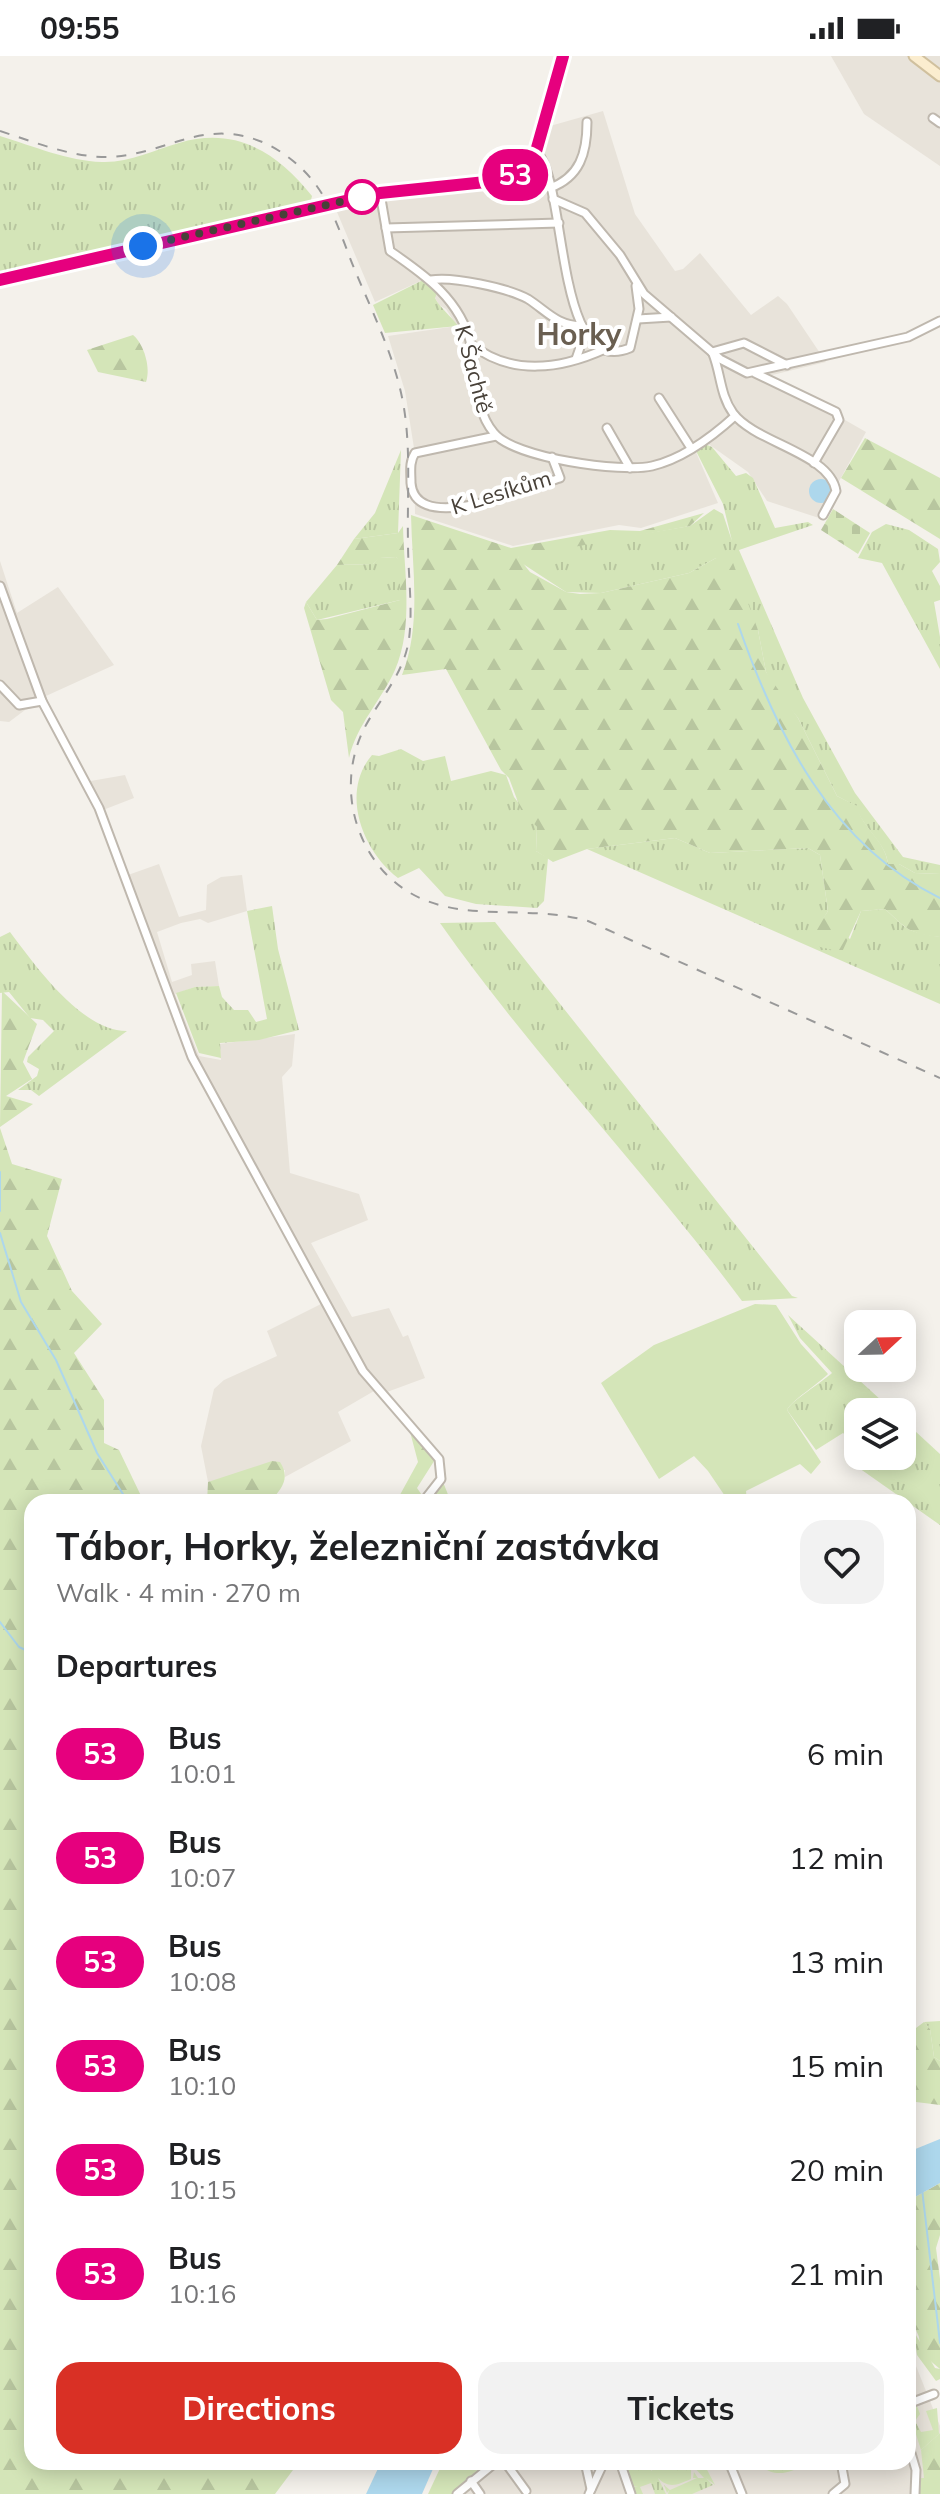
<!DOCTYPE html>
<meta charset="utf-8">
<style>
body{margin:0;font-family:Mulish,sans-serif;background:#f2f2f2;color:#202124;height:100vh;display:flex;flex-direction:column;font-size:30px;white-space:nowrap}
*{box-sizing:border-box;margin:0}
p{font-size:26px;color:#757577}
.icon{flex:none;width:44px;height:44px;fill:none;stroke:currentColor;stroke-width:2;stroke-linecap:round;stroke-linejoin:round}
.map{position:relative;flex:1;overflow:hidden}
.panel{position:absolute;left:24px;top:1438px;width:892px;height:976px;display:flex;flex-direction:column;background:#fff;border-radius:24px;box-shadow:0 4px 20px #0003}
.panel>*{flex:none}
.badge{padding:0 16px;border-radius:26px;font-size:28px;line-height:52px}
.needle{width:52px;rotate:68deg}
.controls{position:absolute;left:844px;top:1254px;display:grid;gap:16px}
.controls a{display:grid;place-items:center;width:72px;height:72px;border-radius:16px;background:#fff;box-shadow:0 4px 20px #0003;font-size:40px}
.you{position:absolute;width:40px;height:40px;margin:-20px;border:6px solid #fff;border-radius:50%;background:#1a73e8;box-shadow:0 0 0 12px #1a73e833}
.map>.badge{position:absolute;translate:-50% -50%;box-shadow:0 0 0 4px #fff}
h2{padding:0 32px;font-size:30px;line-height:72px}
.round{display:grid;place-items:center;flex:none;width:84px;height:84px;border-radius:24px;background:#f2f2f2}
.headline{display:flex;align-items:center;justify-content:space-between;height:136px;padding:0 32px}
h1{font-size:38px;font-weight:700;line-height:60px}
.action{display:flex;gap:16px;margin-top:auto;padding:16px 32px}
.action a{flex:1;height:92px;border-radius:24px;background:#d93025;color:#fff;font-size:32px;font-weight:700;line-height:92px;text-align:center}
.action a+a{background:#f2f2f2;color:#202124}
ul{padding:0;list-style:none}
li{display:flex;align-items:center;gap:24px;height:104px;padding:0 32px}
li div{flex:1}
li b{display:block;font-size:30px}
li em{font-style:normal}
li .badge{min-width:88px;font-weight:700;text-align:center}
.status{display:flex;justify-content:space-between;align-items:center;height:56px;padding:0 40px;background:#fff;direction:ltr}
.status svg{height:22px;fill:currentColor}
.map>svg:first-child{display:block}
</style>
<div class="status"><b>09:55</b><svg viewBox="0 0 49 12"><path d="M0 12V9h3v3zM5 12V6h3v6zM10 12V3h3v9zM15 12V0h3v12zM26 1h20v11H26zM47 4h2v5h-2z"/></svg></div>
<div class="map">
<svg width="940" height="2438" viewBox="0 0 940 2438">
<defs>
<pattern id="grass-tufts" width="24" height="20" patternUnits="userSpaceOnUse" patternTransform="scale(2)"><rect width="24" height="20" fill="#d4e5b8"/><path d="M3 7l-1-3M5 7V3M7 7l1-3M15 17l-1-3M17 17v-4M19 17l1-3" fill="none" stroke="#b8c69f"/></pattern>
<pattern id="forest-firs" width="22" height="20" patternUnits="userSpaceOnUse" patternTransform="scale(2)"><rect width="22" height="20" fill="#d4e5b8"/><path d="M5 1l3.5 6h-7zM16 11l3.5 6h-7z" fill="#b8c69f"/></pattern>
<pattern id="cemetery-stones" width="16" height="16" patternUnits="userSpaceOnUse" patternTransform="scale(2)"><rect width="16" height="16" fill="#d4e5b8"/><path d="M2 7V4a2 2 0 0 1 4 0v3zM10 15v-3a2 2 0 0 1 4 0v3z" fill="#b8c69f"/></pattern>
</defs>
<rect width="100%" height="100%" fill="#f4f1eb"/>
<!-- residential -->
<g fill="#e8e3da">
<path d="M831,0H940V110L864,58Z"/>
<path d="M603,55L635,158L675,215L683,213L700,197L751,259L778,240L787,248L826,306L768,320L866,376L819,462L767,445L748,416L707,387L695,394L718,447L641,472L619,469L513,490L415,458L414,392L405,335L388,280L457,270L446,253L439,249L425,223L375,246L337,156L371,144L511,129L539,103L550,70Z"/>
<path d="M0,505L17,557L58,531L114,609L46,640L50,652L39,650L25,654L9,666L0,665Z"/>
<path d="M125,719L134,742L103,754L128,819L159,808L179,861L206,854L207,829L221,821L242,819L247,855L208,867L200,863L181,867L157,876L172,926L192,919L191,908L215,905L219,930L195,931L175,938L199,1000L221,1004L219,988L295,978L292,1010L282,1021L290,1117L359,1138L368,1164L311,1187L352,1261L389,1252L403,1281L408,1279L425,1322L387,1336L374,1335L338,1356L351,1385L285,1421V1414L208,1426L201,1390L214,1333L224,1324L277,1300L267,1275L323,1247L192,1001L85,726Z"/>
<path d="M908,2303L914,2305L940,2370V2377L921,2394L926,2411L924,2422L920,2423L919,2438H452L486,2406H908Z"/>
</g>
<!-- grass -->
<g fill="url(#grass-tufts)">
<path d="M0,80C33,90 68,105 102,106C129,107 154,94 179,87C236,70 278,97 312,140L311,144L268,155L0,216Z"/>
<path d="M425,223L438,235L435,242C440,252 451,260 458,270L385,277L373,249Z"/>
<path d="M705,388L712,391L736,420L746,417L753,422L775,472L808,466L813,469L739,494L803,642L855,737L903,801L940,809V818L915,817L899,808H888C886,786 862,772 856,750L837,740L798,662L772,629L766,616L758,574L716,502L689,517L601,537L566,536L520,506L518,501L522,498L690,470L714,453L723,458L732,485L723,448L695,393Z"/>
<path d="M401,394L398,477L354,483L375,457Z"/>
<path d="M886,468L909,474L938,493L940,506L932,515L940,530V544L934,546L940,581V613L882,507L858,502L872,476Z"/>
<path d="M396,501L400,504V544L317,564L306,546L337,509L373,508L379,502Z"/>
<path d="M401,693L423,705L445,700L451,725L491,715L506,719L514,741L537,771L536,795L548,802L544,845L537,852L476,848L445,840L419,812L398,822C362,795 340,736 372,699L379,700Z"/>
<path d="M675,782L710,797L808,792L820,799L828,855L823,863L850,883L861,855L885,853C910,876 906,875 940,881V948L587,793Z"/>
<path d="M272,850L278,893L299,974L259,984L220,987L221,1002L199,997L176,937L195,931L219,930L222,941L234,954H248L256,966L267,963L247,855Z"/>
<path d="M495,866L792,1240L798,1242L742,1245C646,1116 533,999 440,867Z"/>
<path d="M10,876C35,909 81,975 127,975L39,1040L31,1034H18L37,1020L39,1013L27,1006L28,1001L54,975L43,964L30,962L9,936L0,937V881Z"/>
<path d="M788,1259L894,1356H858V1400H902V1363L940,1398V1469L849,1405L848,1381L843,1377L816,1394L787,1354C791,1345 821,1327 832,1317L800,1282Z"/>
<path d="M443,1426L451,1446H428V1444Z"/>
<path d="M940,1965V2005L934,2001L930,1973L924,1966Z"/>
<path d="M913,2274L935,2312L940,2313V2323L936,2325L917,2299Z"/>
<path d="M917,2350L920,2358L915,2365L921,2376L933,2374L926,2355L937,2352L939,2378L921,2394L908,2353Z"/>
<path d="M626,2406H641L652,2415L651,2406H703L715,2429L706,2422L713,2429L692,2438H668L669,2434L667,2437L664,2429L670,2434L697,2422H693L694,2416L698,2422H704L691,2408V2423C677,2429 669,2433 658,2422L666,2438H655L651,2427L640,2431L643,2438H635L633,2431H638L632,2430Z"/>
<path d="M759,2406L763,2410L768,2406H798L794,2414C781,2419 768,2419 759,2406Z"/>
</g>
<!-- forest -->
<g fill="url(#forest-firs)">
<path d="M133,279C144,288 151,312 146,326L98,316L87,294Z"/>
<path d="M865,382L940,422V483L841,422Z"/>
<path d="M704,457L690,470L518,501L530,516L566,536L580,538L601,537L689,517L716,502L732,504L758,574L766,616L798,662L837,740L857,750C862,773 885,783 888,808H899L915,817L940,818V881C909,878 907,873 885,853L861,855L842,896L820,891L815,885V874L828,855L820,799L808,792L710,797L675,782L587,793L553,806L536,795L537,771L521,754L509,722L501,714L446,613L402,619C422,569 412,512 411,459L511,492L610,474L640,475Z"/>
<path d="M403,470C404,517 414,570 395,614C381,645 357,668 349,702L343,656L331,644L304,552L306,546L317,564L327,563L400,544V505L396,501L380,502L373,508L337,509L354,483L398,477Z"/>
<path d="M2,935L37,968L23,1006L32,1023L6,1040L33,1048L0,1071Z"/>
<path d="M0,1072L12,1108L62,1123L47,1180L72,1235L102,1268L74,1297L104,1344V1387L119,1394L144,1446H32V2406H299L275,2438H0Z"/>
<path d="M409,1372L436,1402L417,1432L424,1442L421,1446H396L418,1406Z"/>
<path d="M272,1405L280,1406C291,1423 281,1433 270,1446H207L208,1426Z"/>
<path d="M924,1966L930,1973L934,2001L940,2005V2049L908,2045V1978Z"/>
<path d="M940,2127V2179L936,2192L940,2223V2313L921,2297L919,2281L908,2255V2145Z"/>
<path d="M940,2377V2438H919L920,2422H924L921,2394Z"/>
</g>
<!-- cemetery -->
<path fill="url(#cemetery-stones)" d="M833,453L870,477L858,498L821,474Z"/>
<!-- green -->
<g fill="#d4e5b8">
<path d="M755,1248L776,1249L801,1288L828,1318C818,1328 791,1345 787,1354L821,1406L811,1418L800,1408L746,1435L747,1446H729L708,1415L694,1400L659,1423L601,1327L654,1289Z"/>
<path d="M443,2406H486L452,2438H428Z"/>
</g>
<!-- water -->
<g fill="#add7ec">
<circle cx="821" cy="435" r="12"/>
<path d="M940,2083V2127L908,2145V2096Z"/>
<path d="M381,2406H436L422,2438H366Z"/>
</g>
<g fill="none" stroke-linecap="round" stroke-linejoin="round">
<!-- stream -->
<g stroke="#add7ec" stroke-width="2">
<path d="M738,568C776,677 831,789 940,842"/>
<path d="M0,1116V1155"/>
<path d="M0,1177L21,1246L56,1304L97,1397L128,1446"/>
<path d="M0,1566L19,1591L32,1597"/>
<path d="M922,2133L940,2287"/>
</g>
<!-- minor casing -->
<g stroke="#bfb8ae" stroke-width="11">
<g id="minor">
<path d="M933,62L940,67"/>
<path d="M536,95C569,127 553,324 630,292L639,253L636,230"/>
<path d="M550,132C580,121 587,97 587,66"/>
<path d="M380,137L390,195C425,219 461,244 471,289C478,318 473,352 494,377C514,402 622,417 652,410C682,403 713,380 735,360"/>
<path d="M553,143L585,157L620,199L644,238L720,303L747,317L908,281L940,265"/>
<path d="M386,172L559,167"/>
<path d="M431,224C452,220 508,232 528,243C548,256 556,269 582,270"/>
<path d="M638,263L671,261"/>
<path d="M472,289C512,320 561,313 605,293"/>
<path d="M712,296L744,287L787,309"/>
<path d="M713,298C721,318 720,339 733,357C755,387 830,397 836,435L823,459"/>
<path d="M576,303L585,277"/>
<path d="M755,317L836,356L839,364L814,407"/>
<path d="M659,342L691,392"/>
<path d="M607,372L630,412"/>
<path d="M496,380L415,397C409,406 411,416 411,427C415,481 530,431 560,422L552,401"/>
<path d="M0,530L42,645L99,752L192,1001L363,1315L439,1403L441,1423L423,1446"/>
<path d="M0,629L19,649L42,645"/>
<path d="M908,2348L934,2338"/>
<path d="M908,2387L916,2414L915,2438"/>
<path d="M505,2406L526,2435"/>
<path d="M585,2406L591,2433"/>
<path d="M620,2406L631,2438"/>
<path d="M729,2406L742,2438"/>
<path d="M471,2425L480,2438"/>
<path d="M457,2438L496,2406"/>
<path d="M589,2438L604,2406"/>
<path d="M833,2438L845,2428L841,2406"/>
</g>
</g>
<!-- tertiary casing -->
<g stroke="#bfb8ae" stroke-width="12">
<path id="tertiary" d="M0,224L380,137L505,124L524,113L535,99L563,0"/>
</g>
<!-- secondary casing -->
<g stroke="#d0c09e" stroke-width="13">
<path id="secondary" d="M914,0L940,20"/>
</g>
<!-- minor -->
<use href="#minor" stroke="#fff" stroke-width="7"/>
<!-- tertiary -->
<use href="#tertiary" stroke="#fff" stroke-width="8"/>
<!-- secondary -->
<use href="#secondary" stroke="#fbedcf" stroke-width="9"/>
<!-- rail -->
<path stroke="#999" stroke-width="2" stroke-dasharray="10 10" stroke-linecap="butt" d="M0,75C34,86 71,101 106,101C167,100 204,58 269,89C286,98 301,110 313,125C333,150 342,183 354,212C373,258 396,303 404,352C411,396 407,442 408,487C408,519 413,552 409,583C404,617 382,640 366,669C340,717 348,778 386,818C442,875 519,845 588,865L940,1022"/>
</g>
<g fill="none" stroke-linecap="round" stroke-linejoin="round">
<!-- line casing -->
<g stroke="#fff" stroke-width="18">
<path id="line" d="M0,224L380,137L505,124L524,113L535,99L563,0"/>
</g>
<!-- line -->
<use href="#line" stroke="#e6007e" stroke-width="12"/>
<!-- walk -->
<path stroke="#484139" stroke-width="8" stroke-dasharray="0 14.4" d="M143,190L362,141"/>
</g>
<!-- markers -->
<circle fill="#fff" stroke="#e6007e" stroke-width="4" cx="362" cy="141" r="16"/>
<g text-anchor="middle" stroke-width="8" stroke-linejoin="round" paint-order="stroke">
<!-- street labels -->
<g font-size="22" fill="#484139" stroke="#fff">
<text transform="translate(474 313) rotate(75)" y="8">K Šachtě</text>
<text transform="translate(501 436) rotate(-17)" y="8">K Lesíkům</text>
</g>
<!-- district labels -->
<g font-size="30" font-weight="bold" fill="#6a5f51" stroke="#fff">
<text x="579" y="289">Horky</text>
</g>
</g>
</svg>
<div class="controls">
<a><svg class="needle" viewBox="-14 -14 28 28"><path d="M0-13l5 13h-10z" fill="#e53935"/><path d="M0 13l5-13h-10z" fill="#757577"/></svg></a>
<a><svg class="icon" aria-label="layers" viewBox="0 0 24 24"><path d="M12 4l9 5-9 5-9-5zM3 14l9 5 9-5"/></svg></a>
</div>
<div class="you" style="left:143px;top:190px"></div>
<b class="badge" style="left:515px;top:119px;background:#e6007e;color:#fff">53</b>
<section class="panel">
<div class="headline"><div><h1>Tábor, Horky, železniční zastávka</h1><p>Walk · 4 min · 270 m</p></div><a class="round"><svg class="icon" aria-label="heart" viewBox="0 0 24 24"><path d="M12 20l-8-8c-3-5 5-10 8-4 3-6 11-1 8 4z"/></svg></a></div>
<h2>Departures</h2>
<ul>
<li><span class="badge" style="background:#e6007e;color:#fff">53</span><div><b>Bus</b><p>10:01</p></div><em>6 min</em></li>
<li><span class="badge" style="background:#e6007e;color:#fff">53</span><div><b>Bus</b><p>10:07</p></div><em>12 min</em></li>
<li><span class="badge" style="background:#e6007e;color:#fff">53</span><div><b>Bus</b><p>10:08</p></div><em>13 min</em></li>
<li><span class="badge" style="background:#e6007e;color:#fff">53</span><div><b>Bus</b><p>10:10</p></div><em>15 min</em></li>
<li><span class="badge" style="background:#e6007e;color:#fff">53</span><div><b>Bus</b><p>10:15</p></div><em>20 min</em></li>
<li><span class="badge" style="background:#e6007e;color:#fff">53</span><div><b>Bus</b><p>10:16</p></div><em>21 min</em></li>
</ul>
<div class="action"><a>Directions</a><a>Tickets</a></div>
</section>
</div>
